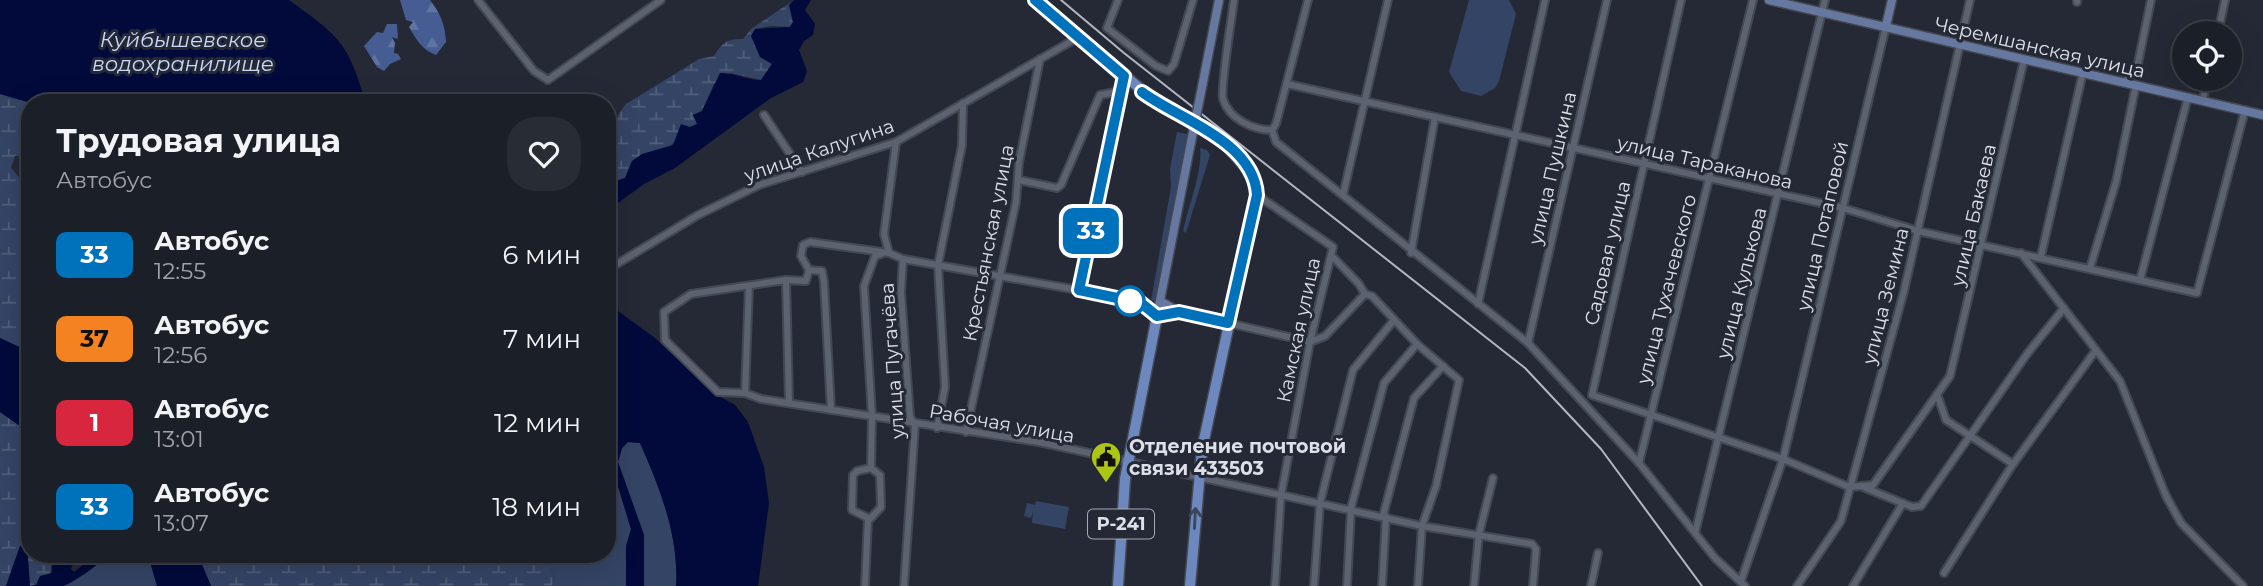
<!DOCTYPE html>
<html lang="ru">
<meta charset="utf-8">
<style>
body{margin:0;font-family:Montserrat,sans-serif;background:#282c34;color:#f1f3f6;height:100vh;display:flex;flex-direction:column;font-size:26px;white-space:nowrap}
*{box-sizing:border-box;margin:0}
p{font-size:23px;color:#a0a2a8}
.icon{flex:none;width:38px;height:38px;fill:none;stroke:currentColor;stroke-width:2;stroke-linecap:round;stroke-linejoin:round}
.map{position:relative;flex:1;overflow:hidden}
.details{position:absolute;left:21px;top:94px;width:595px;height:469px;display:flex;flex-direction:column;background:#1b1f28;border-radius:28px;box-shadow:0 7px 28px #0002,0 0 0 2px #393d45}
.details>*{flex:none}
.badge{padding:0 14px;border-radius:10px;font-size:24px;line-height:46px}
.buttons{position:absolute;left:2172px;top:21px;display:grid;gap:14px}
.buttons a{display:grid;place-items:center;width:70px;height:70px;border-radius:50%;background:#1b1f28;box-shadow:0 7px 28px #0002,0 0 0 2px #393d45;font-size:35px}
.map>.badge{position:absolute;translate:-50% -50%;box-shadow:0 0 0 4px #fff}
.round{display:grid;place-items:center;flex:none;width:74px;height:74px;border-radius:28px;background:#282c34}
.overview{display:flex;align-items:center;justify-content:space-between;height:119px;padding:0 35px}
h1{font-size:33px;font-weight:700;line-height:52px}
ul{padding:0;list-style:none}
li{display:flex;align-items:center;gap:21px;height:84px;padding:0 35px}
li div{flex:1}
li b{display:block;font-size:26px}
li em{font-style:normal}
li .badge{min-width:77px;font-weight:700;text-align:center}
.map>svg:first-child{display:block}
</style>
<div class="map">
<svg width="2263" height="586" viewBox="0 0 2263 586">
<defs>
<pattern id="forest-firs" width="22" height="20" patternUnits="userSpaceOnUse" patternTransform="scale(1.75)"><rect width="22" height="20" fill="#455d93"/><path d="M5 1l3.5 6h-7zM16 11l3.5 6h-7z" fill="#5f74a2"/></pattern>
<pattern id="wetland-marsh" width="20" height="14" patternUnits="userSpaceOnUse" patternTransform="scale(1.75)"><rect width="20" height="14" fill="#344465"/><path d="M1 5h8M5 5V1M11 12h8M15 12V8" fill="none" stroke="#515f7b"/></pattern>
</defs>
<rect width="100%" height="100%" fill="#242935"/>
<!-- green -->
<g fill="#344465">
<path d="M1469,0H1509L1516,14L1499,81L1495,88L1481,96L1461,91L1449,72Z"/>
<path d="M1177,132L1187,134L1185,147L1155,300L1151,301L1171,187L1170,169Z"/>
<path d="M1200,148L1207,150L1210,155L1186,233L1183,231C1188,208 1203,169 1200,148Z"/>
<path d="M628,442L640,443C660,488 679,536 676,586H644V535L618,462L622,448Z"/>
<path d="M607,468L617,483L631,529L626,546V586H552L555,577L543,555H607Z"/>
<path d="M1036,501L1069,507L1065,529L1032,523L1033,511L1031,518L1024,516L1027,503L1035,505Z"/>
<path d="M109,555H148L157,586H64C78,574 94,568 109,555Z"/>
</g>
<!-- forest -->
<g fill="url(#forest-firs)">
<path d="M400,0H430C441,14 445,25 446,42L436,55C422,50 416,39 409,27L413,22L406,20Z"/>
<path d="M387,24H397L398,39L392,37L395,43L394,53L398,54L401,59L390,64L384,71L377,67L364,46L377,32L383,33Z"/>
</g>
<!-- wetland -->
<g fill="url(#wetland-marsh)">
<path d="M794,0L789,5L793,22L790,27L771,26L755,29L772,64L761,80L730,73L714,84L702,111L693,115L698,124L690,127L666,150H656L632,161L625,178L607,184C607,156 607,126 626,104L699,59L714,56C721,43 728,38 743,39L751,29Z"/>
<path d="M0,94L31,103L30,155L15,156L11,168L24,183L30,184V352L0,338Z"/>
<path d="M0,412L30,433V555H51C55,571 48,583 30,586L27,545L20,546L6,586H0Z"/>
<path d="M198,555H543L555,577L552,586H211Z"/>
</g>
<!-- water -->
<g fill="#010a3a">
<path d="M0,0H289C340,37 348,42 366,103H31L0,94Z"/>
<path d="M794,0H811L805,10L815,24L813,35L804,41L799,50L807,71L803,82L771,98L675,168L644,184L607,211V184L625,178L632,161L642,154L673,145L681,124L690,127L697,124L693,115L702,111L720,73C735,73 747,80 761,80L772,64L760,57L751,36L755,29L790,27L793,22L789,5Z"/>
<path d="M607,303L655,338L715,394L735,405L748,422L764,467L769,503L758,586H676C679,536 660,488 640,443L628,442L622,448L618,462L644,535V586H626V546L631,529L617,483L607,468Z"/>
<path d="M0,338L30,352V433L0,412Z"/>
<path d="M27,545L30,586L36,585L40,576L52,573L51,555H76L71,569L74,572L95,555H109C99,564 75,582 63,586C51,586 20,586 6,586L20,546Z"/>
<path d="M148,555H198L211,586H157Z"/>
</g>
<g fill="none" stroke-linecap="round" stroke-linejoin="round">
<!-- minor casing -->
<g stroke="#434851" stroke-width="10">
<g id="minor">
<path d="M478,0L534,71L548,80L661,0"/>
<path d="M1118,0L1107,28L1156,66L1168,71L1174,64L1193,0"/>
<path d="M1234,0C1232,16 1220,90 1223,99C1229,119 1253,130 1272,130L1276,142L1528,343L1639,463L1715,558L1745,586"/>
<path d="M1681,0L1592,395L1783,459L1849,487L1873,485L1950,376L2024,60"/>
<path d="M2077,2V0"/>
<path d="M2218,33L2225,0"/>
<path d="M2125,82L2137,68L2151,0"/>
<path d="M1287,84L1843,208L1918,231L2197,293L2245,110"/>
<path d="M2203,100L2207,79"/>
<path d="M764,115L802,172"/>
<path d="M1272,130L1276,124L1308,0"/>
<path d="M1019,180L1057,188L1061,185L1100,95L1121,91"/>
<path d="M1257,195L1333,247L1310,342L1281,495L1275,586"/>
<path d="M1343,195L1388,0"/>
<path d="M889,253L884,234L896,142"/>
<path d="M1411,253L1435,117"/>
<path d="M2021,253L2120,381L2166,496L2181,523L2243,586"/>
<path d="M2041,256L2083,72"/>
<path d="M903,259L901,292L910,417L915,425L904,586"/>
<path d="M2090,268L2116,182L2136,85"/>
<path d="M607,270L698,215L759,185L896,142L1077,38"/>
<path d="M786,280L691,294L664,312L665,340L718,392L745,393L761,399L1039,442L1422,526L1532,544L1536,549L1533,586"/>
<path d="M2140,280L2188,97"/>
<path d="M1365,294L1372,296L1417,344L1459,380L1436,486L1422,526L1418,586"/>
<path d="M1478,304L1545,0"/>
<path d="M1228,323L1310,342L1325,336L1365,294L1359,284L1331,255"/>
<path d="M1528,343L1607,0"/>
<path d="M745,393L749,286"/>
<path d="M1937,394L1946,420L2013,464"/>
<path d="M789,402L786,280L806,281L809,270"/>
<path d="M831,410L824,282L822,271L809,270L801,256L803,245L810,242L889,253L903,259L1078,290"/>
<path d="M937,428L945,387L938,265L962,145L963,103"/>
<path d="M966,432L1016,202L1019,162L1040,59"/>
<path d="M1639,463L1753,0"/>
<path d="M871,468L857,471L853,475L852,510L870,519L881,507L880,475L871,468L872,416L864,286L875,256L881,254"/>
<path d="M1863,487L1912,507L1921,506L2027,354L2064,308"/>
<path d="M1383,516L1414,398L1443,366"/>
<path d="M1695,533L1825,0"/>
<path d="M1944,573L2011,467L2096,350"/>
<path d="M1741,581L1783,459L1886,26"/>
<path d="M865,586L868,519"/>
<path d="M1314,586L1320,503L1353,370L1394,320"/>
<path d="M1347,586L1351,508L1384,383L1417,344"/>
<path d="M1382,586L1386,517"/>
<path d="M1474,586L1479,534L1493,478"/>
<path d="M1591,586L1598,553"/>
<path d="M1797,586L1841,521L1904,291L1970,0"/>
<path d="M1853,586L1903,503"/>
</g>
</g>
<!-- major casing -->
<g stroke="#434851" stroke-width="11">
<g id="major">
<path d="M1769,0L2263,115"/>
<path d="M1886,26L1892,0"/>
<path d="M1202,87L1219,0"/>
<path d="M1160,301L1179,312L1228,323"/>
<path d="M1157,316L1191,142"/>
</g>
</g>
<!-- highway casing -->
<g stroke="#434851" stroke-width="13">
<g id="highway">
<path d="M1035,0L1162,107L1203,126L1222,140L1253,176L1257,193L1255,204L1202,449L1190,586"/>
<path d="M1118,586L1125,479L1157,316L1141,303L1078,290L1124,76"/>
</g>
</g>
<!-- minor -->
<use href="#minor" stroke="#5c6270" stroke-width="6"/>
<!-- major -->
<use href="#major" stroke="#66789f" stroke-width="8"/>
<!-- highway -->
<use href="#highway" stroke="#6d87bf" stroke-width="10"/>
<!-- rail -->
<path stroke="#b3b7c0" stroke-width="2" d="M1061,0L1124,53L1525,368L1601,449L1702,586"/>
<!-- major-bridge casing -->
<g stroke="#434851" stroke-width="11" stroke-linecap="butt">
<path id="major-bridge" d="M1191,142L1202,87"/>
</g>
<!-- major-bridge -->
<use href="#major-bridge" stroke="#66789f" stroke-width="8"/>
</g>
<!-- one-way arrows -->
<defs><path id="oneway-shaft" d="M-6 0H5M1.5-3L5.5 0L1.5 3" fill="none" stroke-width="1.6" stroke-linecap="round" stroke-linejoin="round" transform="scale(1.75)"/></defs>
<use stroke="#3a455e" href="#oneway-shaft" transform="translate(1195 518) rotate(-87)"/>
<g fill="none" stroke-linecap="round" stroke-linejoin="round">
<!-- line casing -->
<g stroke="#fff" stroke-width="16">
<path id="line" d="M1035,0L1124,76L1079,290L1141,303L1157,316L1179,312L1228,323L1257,195C1254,141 1178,119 1142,92"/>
</g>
<!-- line -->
<use href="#line" stroke="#0072bc" stroke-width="10"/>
</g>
<!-- icons -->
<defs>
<g id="civic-pin" transform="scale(1.575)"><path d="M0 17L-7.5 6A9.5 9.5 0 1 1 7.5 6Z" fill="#acc613" stroke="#242935"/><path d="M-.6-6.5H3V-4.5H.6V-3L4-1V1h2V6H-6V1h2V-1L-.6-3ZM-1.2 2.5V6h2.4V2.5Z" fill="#111"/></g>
</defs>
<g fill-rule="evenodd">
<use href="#civic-pin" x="1106" y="457"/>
</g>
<!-- markers -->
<circle fill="#fff" stroke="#0072bc" stroke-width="3.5" cx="1130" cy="301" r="14"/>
<g text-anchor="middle" stroke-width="6" stroke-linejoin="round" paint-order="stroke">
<!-- shield labels -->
<rect fill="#242935" stroke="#a6a9b2" stroke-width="2" x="1088" y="509.5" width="66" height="29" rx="5"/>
<g font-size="18" font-weight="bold" fill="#dde0e8">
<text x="1121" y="530">Р-241</text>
</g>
<!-- street labels -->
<g font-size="19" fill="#dde0e8" stroke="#242935">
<text transform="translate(2040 47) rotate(13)" y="7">Черемшанская улица</text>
<text transform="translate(819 150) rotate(-19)" y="7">улица Калугина</text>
<text transform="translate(1705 162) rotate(13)" y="7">улица Тараканова</text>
<text transform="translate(1552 168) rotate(-77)" y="7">улица Пушкина</text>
<text transform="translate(1973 215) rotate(-77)" y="7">улица Бакаева</text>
<text transform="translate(1822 226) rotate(-77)" y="7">улица Потаповой</text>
<text transform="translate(988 243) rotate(-79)" y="7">Крестьянская улица</text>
<text transform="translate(1607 253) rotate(-77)" y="7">Садовая улица</text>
<text transform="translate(1741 283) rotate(-76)" y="7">улица Кулькова</text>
<text transform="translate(1666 289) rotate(-76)" y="7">улица Тухачевского</text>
<text transform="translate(1885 296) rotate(-76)" y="7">улица Земина</text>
<text transform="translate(1298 330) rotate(-78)" y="7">Камская улица</text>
<text transform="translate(892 361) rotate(-94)" y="7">улица Пугачёва</text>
<text transform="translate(1002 423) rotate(10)" y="7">Рабочая улица</text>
</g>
<!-- poi labels -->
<g font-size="19" font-weight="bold" fill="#dde0e8" stroke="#242935" text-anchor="start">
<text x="1129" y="453">Отделение почтовой<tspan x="1129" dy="22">связи 433503</tspan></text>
</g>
<!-- water labels -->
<g font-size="21" font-style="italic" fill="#c9d9fa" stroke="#242935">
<text x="183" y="47">Куйбышевское<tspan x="183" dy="24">водохранилище</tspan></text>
</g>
</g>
</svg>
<div class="buttons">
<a><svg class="icon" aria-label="locate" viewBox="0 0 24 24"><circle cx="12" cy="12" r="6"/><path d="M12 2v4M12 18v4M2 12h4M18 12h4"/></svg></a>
</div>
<b class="badge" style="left:1091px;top:231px;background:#0072bc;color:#fff">33</b>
<section class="details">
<div class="overview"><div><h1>Трудовая улица</h1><p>Автобус</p></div><a class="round"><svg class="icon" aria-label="heart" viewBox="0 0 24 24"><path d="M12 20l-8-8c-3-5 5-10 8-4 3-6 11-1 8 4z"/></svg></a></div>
<ul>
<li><span class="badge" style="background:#0072bc;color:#fff">33</span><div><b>Автобус</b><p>12:55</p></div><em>6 мин</em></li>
<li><span class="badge" style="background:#f58220;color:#111">37</span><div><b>Автобус</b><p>12:56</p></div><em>7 мин</em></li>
<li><span class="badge" style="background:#d7263d;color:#fff">1</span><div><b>Автобус</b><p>13:01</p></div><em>12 мин</em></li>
<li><span class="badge" style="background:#0072bc;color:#fff">33</span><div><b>Автобус</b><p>13:07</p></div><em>18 мин</em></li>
</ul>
</section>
</div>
